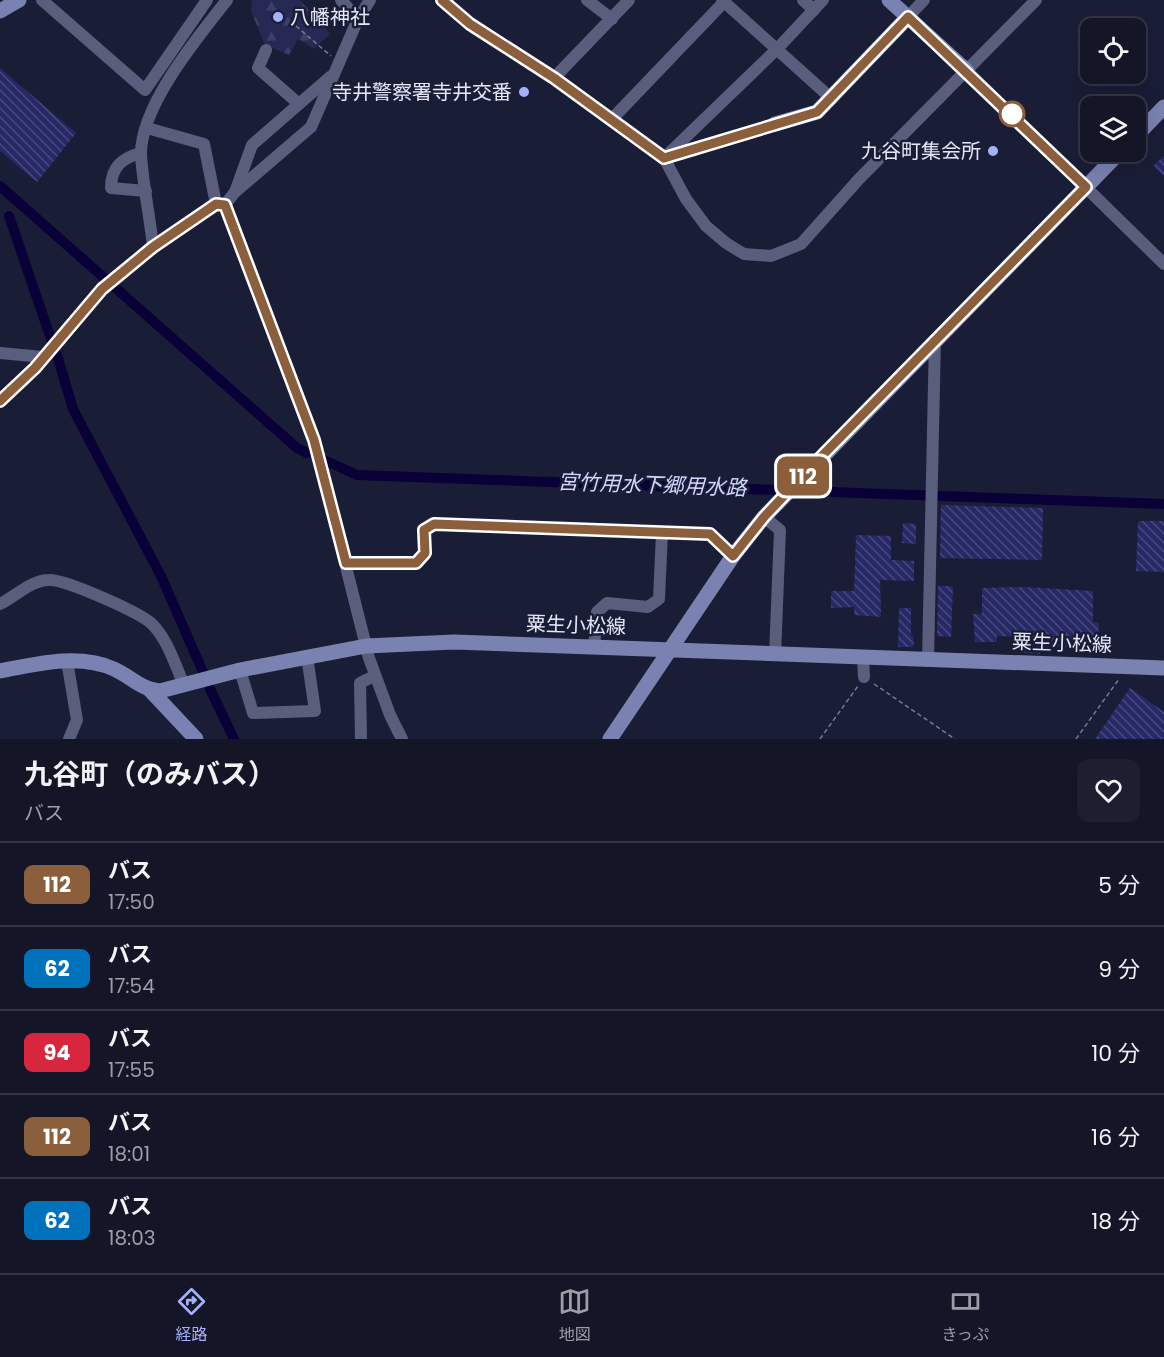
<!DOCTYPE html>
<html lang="ja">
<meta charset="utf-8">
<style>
body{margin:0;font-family:Poppins,"Noto Sans JP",sans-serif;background:#1d1f30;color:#f1f3f6;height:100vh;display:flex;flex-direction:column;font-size:22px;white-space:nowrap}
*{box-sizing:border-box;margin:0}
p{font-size:20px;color:#9d9fa8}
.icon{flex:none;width:33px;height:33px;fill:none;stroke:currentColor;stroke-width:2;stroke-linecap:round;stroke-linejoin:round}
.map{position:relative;height:739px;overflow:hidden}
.panel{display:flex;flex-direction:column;background:#141628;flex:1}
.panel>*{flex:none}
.badge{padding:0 12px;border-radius:9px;font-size:21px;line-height:39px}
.controls{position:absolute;left:1080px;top:18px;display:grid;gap:12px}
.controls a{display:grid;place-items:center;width:66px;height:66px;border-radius:12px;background:#141628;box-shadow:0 6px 24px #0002,0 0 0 2px #333545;font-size:30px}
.map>.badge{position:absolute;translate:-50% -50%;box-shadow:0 0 0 3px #fff}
.round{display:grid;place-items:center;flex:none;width:63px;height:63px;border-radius:12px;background:#1d1f30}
.summary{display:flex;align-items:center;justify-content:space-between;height:102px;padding:0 24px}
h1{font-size:28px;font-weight:700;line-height:45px}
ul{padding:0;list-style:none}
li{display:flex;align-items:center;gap:18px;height:84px;padding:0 24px;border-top:2px solid #333545}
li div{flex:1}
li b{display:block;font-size:22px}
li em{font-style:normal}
li .badge{min-width:66px;font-weight:700;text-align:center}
.tab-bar{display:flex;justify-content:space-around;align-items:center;height:84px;border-top:2px solid #333545;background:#141628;font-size:16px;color:#9d9fa8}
.tab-bar a{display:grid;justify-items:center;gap:3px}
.tab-bar .on{color:#a6b1fc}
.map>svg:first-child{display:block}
</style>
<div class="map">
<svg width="1164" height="739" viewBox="0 0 1164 739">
<defs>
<pattern id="forest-firs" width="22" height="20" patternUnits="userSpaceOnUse" patternTransform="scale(1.5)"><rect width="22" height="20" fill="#262954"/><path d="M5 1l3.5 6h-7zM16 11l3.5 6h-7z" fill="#3b3e65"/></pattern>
<pattern id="building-back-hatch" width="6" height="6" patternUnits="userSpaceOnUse" patternTransform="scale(1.5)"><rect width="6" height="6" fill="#272967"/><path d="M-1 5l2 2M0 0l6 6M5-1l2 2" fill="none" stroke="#46487e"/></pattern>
</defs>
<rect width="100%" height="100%" fill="#1a1d36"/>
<!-- forest -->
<path fill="url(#forest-firs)" d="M252,0H300L330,34L314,49L298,39L289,55L265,45L251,11Z"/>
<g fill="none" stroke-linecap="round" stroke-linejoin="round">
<!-- canal -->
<g stroke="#080037" stroke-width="10">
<path d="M0,186L297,448L307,453"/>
<path d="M9,216L51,339"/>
<path d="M57,355L73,409L161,576L203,672"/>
<path d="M324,460L357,475L1164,504"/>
<path d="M210,689L234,739"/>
</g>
</g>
<!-- building -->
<g fill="url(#building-back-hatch)">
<path d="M0,68L76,133L37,182L0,151Z"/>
<path d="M1164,156V176L1153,166Z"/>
<path d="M941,505L1043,508L1042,560L940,558Z"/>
<path d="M1138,521H1164V572L1136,571Z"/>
<path d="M903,523L916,524V544L902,543Z"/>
<path d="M856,535L891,536V560L914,561V581L880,580L881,617L854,615V607L831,608V591H854Z"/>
<path d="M938,586H953L951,637L937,636Z"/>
<path d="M1023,587L1093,591V622L1099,623L1098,638L1088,648L1040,646V654L1023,653V637L997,636V642H975L973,614H982V588Z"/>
<path d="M899,608H911V636H913L914,647H898Z"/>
<path d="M1130,688L1164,712V739H1095Z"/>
</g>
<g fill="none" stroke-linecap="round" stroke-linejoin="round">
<!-- path -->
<g stroke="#777a8f" stroke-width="1.5" stroke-dasharray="4.5 3" stroke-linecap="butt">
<path d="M296,26L331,56"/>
<path d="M874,684L955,739"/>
<path d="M820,739L858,686"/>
<path d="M1076,739L1119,679"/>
</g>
<!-- street -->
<g stroke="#595e7c" stroke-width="12">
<path d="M42,0L145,90L207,0"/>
<path d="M341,0L358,19"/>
<path d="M443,0L470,24L554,78L664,158L686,199L706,226L726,243L744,254L771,256L801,244L859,179L1036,0"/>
<path d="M587,0L612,19"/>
<path d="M722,0L832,99"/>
<path d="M803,0L814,10"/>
<path d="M908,17L924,0"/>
<path d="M266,50L258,68L299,104"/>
<path d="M967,71L1164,264"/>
<path d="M554,78L629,0"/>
<path d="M611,120L724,2"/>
<path d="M147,128L204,144L216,204"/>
<path d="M141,153C122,158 111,167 111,188L146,191"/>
<path d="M668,157L775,124"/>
<path d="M664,158L777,49L823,0"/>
<path d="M235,192L252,145L330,77"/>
<path d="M225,205L314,440L369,658L390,715L402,739"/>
<path d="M225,205L234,193L311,127L358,19L370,0"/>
<path d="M153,247C150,217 143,186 141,155C140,106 198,37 227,0"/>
<path d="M0,353L43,357"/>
<path d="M0,401L35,368L102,289L153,247L216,204L225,205"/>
<path d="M764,517L780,530L775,655"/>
<path d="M346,563H416L425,553L424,530L434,524L710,534L733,556"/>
<path d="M0,604C16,596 31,580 49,580C65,579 141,613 152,624C168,640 175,665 184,685"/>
<path d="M594,647L597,612L607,603L648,607L659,599L662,533"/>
<path d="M863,658L864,677"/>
<path d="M928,660L935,339"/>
<path d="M67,661L77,720L69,739"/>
<path d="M240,670L253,713L315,711L307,656"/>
<path d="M361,739L360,683L374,676"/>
</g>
<!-- secondary -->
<g stroke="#7a82b1" stroke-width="15">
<path d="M889,0L967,71"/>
<path d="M0,11L19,0"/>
<path d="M775,124L817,112L908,17"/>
<path d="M1136,136L1164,107"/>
<path d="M0,671C36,664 79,653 114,669C130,676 142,690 160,691L240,670L366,646L454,642L1164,668"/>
<path d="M150,690L196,739"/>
<path d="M610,739L733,556L764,517L1120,152"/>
</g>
</g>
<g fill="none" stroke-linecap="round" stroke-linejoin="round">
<!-- line casing -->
<g stroke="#fff" stroke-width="14">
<path id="line" d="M0,401L35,368L102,289L153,247L216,204L225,205L314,440L346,563H416L425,553L424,530L434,524L710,534L733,556L764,517L815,463L1086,187L908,17L817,112L664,158L554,78L470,24L442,0"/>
</g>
<!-- line -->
<use href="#line" stroke="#8b5e3c" stroke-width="9"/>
</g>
<!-- markers -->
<g fill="#a6b1fc" stroke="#1a1d36" stroke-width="2">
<circle cx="278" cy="17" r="6"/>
<circle cx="524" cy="92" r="6"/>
<circle cx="993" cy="151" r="6"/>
</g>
<circle fill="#fff" stroke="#8b5e3c" stroke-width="3" cx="1012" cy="114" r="12"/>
<g text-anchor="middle" stroke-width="5" stroke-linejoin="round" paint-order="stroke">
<!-- poi labels -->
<g font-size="20" fill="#e4e7f9" stroke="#1a1d36" text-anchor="end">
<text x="290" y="24" text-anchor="start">八幡神社</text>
<text x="512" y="99">寺井警察署寺井交番</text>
<text x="981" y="158">九谷町集会所</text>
</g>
<!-- street labels -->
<g font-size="20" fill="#e4e7f9" stroke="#1a1d36">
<text transform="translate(576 625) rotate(2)" y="7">粟生小松線</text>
<text transform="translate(1062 643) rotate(2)" y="7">粟生小松線</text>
</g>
<!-- water labels -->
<g font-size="21" font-style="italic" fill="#d0d7ff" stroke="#1a1d36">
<text transform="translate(652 485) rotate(2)" y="7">宮竹用水下郷用水路</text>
</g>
</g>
</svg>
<div class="controls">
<a><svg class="icon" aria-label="locate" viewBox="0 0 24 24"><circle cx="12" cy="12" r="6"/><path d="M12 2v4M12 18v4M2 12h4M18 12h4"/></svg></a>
<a><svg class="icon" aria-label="layers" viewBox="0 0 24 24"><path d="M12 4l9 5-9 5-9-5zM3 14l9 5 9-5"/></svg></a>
</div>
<b class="badge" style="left:803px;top:476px;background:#8b5e3c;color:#fff">112</b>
</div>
<section class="panel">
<div class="summary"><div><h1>九谷町（のみバス）</h1><p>バス</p></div><a class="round"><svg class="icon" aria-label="heart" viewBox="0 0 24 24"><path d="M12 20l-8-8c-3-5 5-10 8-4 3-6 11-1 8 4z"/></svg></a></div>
<ul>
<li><span class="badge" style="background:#8b5e3c;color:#fff">112</span><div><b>バス</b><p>17:50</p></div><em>5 分</em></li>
<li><span class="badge" style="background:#0072bc;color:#fff">62</span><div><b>バス</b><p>17:54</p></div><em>9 分</em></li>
<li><span class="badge" style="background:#d7263d;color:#fff">94</span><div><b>バス</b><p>17:55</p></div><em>10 分</em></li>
<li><span class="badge" style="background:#8b5e3c;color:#fff">112</span><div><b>バス</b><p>18:01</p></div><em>16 分</em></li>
<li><span class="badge" style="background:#0072bc;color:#fff">62</span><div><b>バス</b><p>18:03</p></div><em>18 分</em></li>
</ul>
</section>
<nav class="tab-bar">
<a class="on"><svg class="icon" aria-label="directions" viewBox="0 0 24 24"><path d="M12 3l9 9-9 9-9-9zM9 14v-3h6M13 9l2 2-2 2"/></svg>経路</a>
<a><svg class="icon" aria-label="map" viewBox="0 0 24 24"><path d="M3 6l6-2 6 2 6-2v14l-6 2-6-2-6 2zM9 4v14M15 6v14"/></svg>地図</a>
<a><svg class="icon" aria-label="tickets" viewBox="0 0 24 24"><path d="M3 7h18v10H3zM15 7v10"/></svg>きっぷ</a>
</nav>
